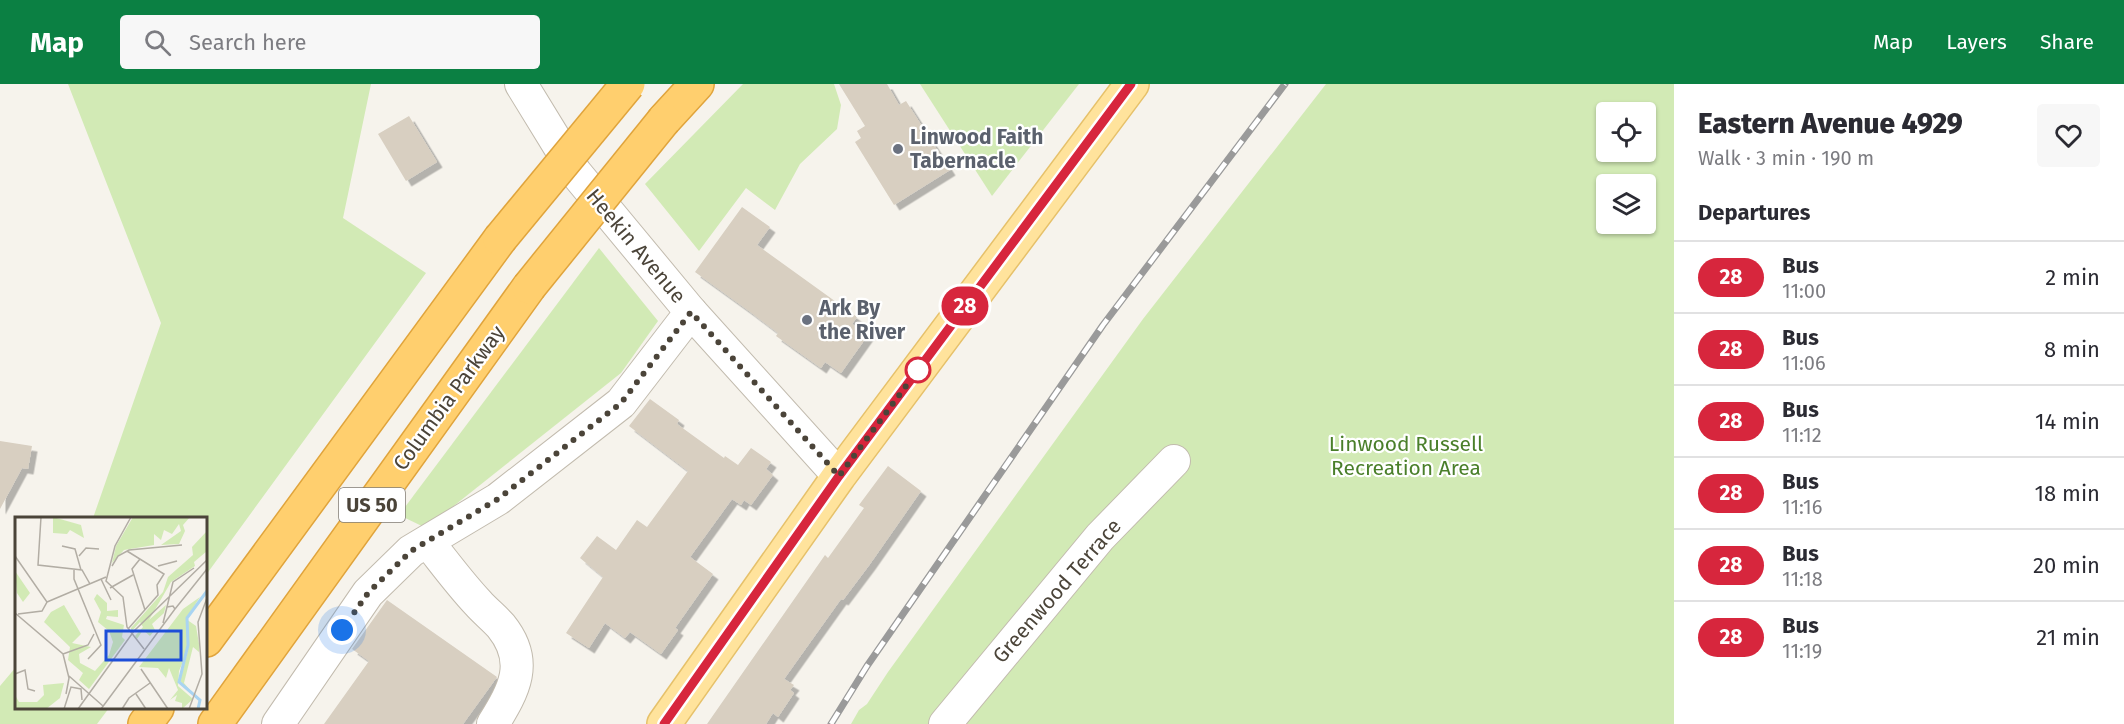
<!DOCTYPE html>
<meta charset="utf-8">
<style>
body{margin:0;font-family:"Fira Sans",sans-serif;background:#f7f7f7;color:#2b2b33;height:100vh;display:flex;flex-direction:column;font-size:22px;white-space:nowrap}
*{box-sizing:border-box;margin:0}
p{font-size:20px;color:#7c7c81}
.icon{flex:none;width:33px;height:33px;fill:none;stroke:currentColor;stroke-width:2;stroke-linecap:round;stroke-linejoin:round}
.map{position:relative;flex:1;overflow:hidden}
.drawer{display:flex;flex-direction:column;background:#fff;width:450px}
.drawer>*{flex:none}
.badge{padding:0 12px;border-radius:20px;font-size:21px;line-height:39px}
.controls{position:absolute;left:1596px;top:18px;display:grid;gap:12px}
.controls a{display:grid;place-items:center;width:60px;height:60px;border-radius:6px;background:#fff;box-shadow:0 2px 4px #0004;font-size:30px}
.you{position:absolute;width:30px;height:30px;margin:-15px;border:4px solid #fff;border-radius:50%;background:#1a73e8;box-shadow:0 0 0 9px #1a73e833}
.map>.badge{position:absolute;translate:-50% -50%;box-shadow:0 0 0 3px #fff}
h2{padding:0 24px;font-size:22px;line-height:54px}
.round{display:grid;place-items:center;flex:none;width:63px;height:63px;border-radius:6px;background:#f7f7f7}
.headline{display:flex;align-items:center;justify-content:space-between;height:102px;padding:0 24px}
h1{font-size:28px;font-weight:800;line-height:45px}
ul{padding:0;list-style:none}
li{display:flex;align-items:center;gap:18px;height:72px;padding:0 24px;border-top:2px solid #e1e1e2}
li div{flex:1}
li b{display:block;font-size:22px}
li em{font-style:normal}
li .badge{min-width:66px;font-weight:700;text-align:center}
header{display:flex;align-items:center;gap:36px;box-sizing:border-box;height:84px;padding:0 30px;background:#0b8043;color:#fff}
header strong{font-size:28px}
nav{display:flex;gap:33px;margin-inline-start:auto;font-size:21px}
.search{width:420px;height:54px;background:#f7f7f7;display:flex;align-items:center;gap:15px;box-sizing:border-box;padding:0 21px;border-radius:6px;color:#7c7c81;font-size:22px}
main{display:flex;flex:1;min-height:0}
.map>svg:first-child{display:block}
</style>
<header>
<strong>Map</strong>
<div class="search"><svg class="icon" aria-label="search" viewBox="0 0 24 24"><circle cx="10" cy="10" r="6"/><path d="M15 15l6 6"/></svg>Search here</div>
<nav><a>Map</a><a>Layers</a><a>Share</a></nav>
</header>
<main>
<div class="map">
<svg width="1674" height="640" viewBox="0 0 1674 640">
<defs>
<filter id="shadow"><feDropShadow dx="5.5" dy="5.5" stdDeviation="0" flood-color="#0004"/></filter>
</defs>
<rect width="100%" height="100%" fill="#f6f3ec"/>
<!-- green -->
<g fill="#d2eab5" fill-rule="evenodd">
<path d="M68,0H371L343,134L426,189L206,491V434H93L161,239Z"/>
<path d="M743,0H834L841,21L837,45L800,80L775,126L746,104L699,167L645,100Z"/>
<path d="M920,0H1079L992,112Z"/>
<path d="M1326,0H1674V640H851L859,626L867,620L888,588L1143,235ZM1606,28H1646V68H1606ZM1606,100H1646V140H1606Z"/>
<path d="M599,164L658,237L621,289L426,444L399,431Z"/>
<path d="M16,583V624H109L97,640H0V602Z"/>
</g>
<!-- building -->
<g fill="#d8cfc1" filter="url(#shadow)">
<path d="M839,0H887L899,21L906,17L950,86L894,121L855,58L861,54L857,47L865,42Z"/>
<path d="M409,32L437,78L406,97L378,50Z"/>
<path d="M742,123L770,143L757,161L857,233L852,240L868,251L841,289L825,278L821,284L776,252L778,249L749,227L695,188Z"/>
<path d="M650,315L679,336L677,340L724,374L725,372L738,381L751,364L771,378L766,385L773,391L751,421L744,416L741,421L732,415L690,473L713,490L675,544L678,546L661,570L630,548L625,554L605,539L589,564L566,549L603,493L580,474L597,452L616,466L637,436L647,443L688,387L629,342Z"/>
<path d="M0,357L32,362L28,385L22,384L0,425Z"/>
<path d="M888,382L921,407L870,480L843,516L841,515L784,595L794,601L790,606L794,609L778,633L773,629L766,640H707L825,471L828,474L864,424L859,421Z"/>
<path d="M387,516L497,593L463,640H324L369,577L352,565Z"/>
</g>
<g fill="none" stroke-linecap="round" stroke-linejoin="round">
<!-- minor casing -->
<g stroke="#c2bbae" stroke-width="34">
<g id="minor">
<path d="M521,0L575,88L691,228L839,392"/>
<path d="M428,458C444,478 460,500 478,519C485,527 494,534 501,542C530,578 514,606 493,640"/>
<path d="M278,640L368,509L411,467L498,415L621,319L691,228"/>
<path d="M945,640L1100,453L1174,377"/>
</g>
</g>
<!-- major casing -->
<g stroke="#e6c16a" stroke-width="36">
<path id="major" d="M664,640L839,392L1132,0"/>
</g>
<!-- highway casing -->
<g stroke="#e0a43c" stroke-width="36">
<g id="highway">
<path d="M664,36L697,0"/>
<path d="M206,556L500,155"/>
<path d="M145,640L157,624"/>
<path d="M215,640L529,203"/>
</g>
</g>
<!-- minor -->
<use href="#minor" stroke="#fff" stroke-width="32"/>
<!-- major -->
<use href="#major" stroke="#ffe39c" stroke-width="33"/>
<!-- highway -->
<use href="#highway" stroke="#ffcf6e" stroke-width="33"/>
<!-- rail casing -->
<g stroke="#9a9a9a" stroke-width="7">
<path id="rail" d="M831,640L867,582L1103,241L1285,0"/>
</g>
<!-- rail -->
<use href="#rail" stroke="#fff" stroke-width="4.5" stroke-dasharray="14" stroke-linecap="butt"/>
<!-- highway-bridge casing -->
<g stroke="#e0a43c" stroke-width="36" stroke-linecap="butt">
<g id="highway-bridge">
<path d="M500,155L628,0"/>
<path d="M529,203L664,36"/>
</g>
</g>
<!-- highway-bridge -->
<use href="#highway-bridge" stroke="#ffcf6e" stroke-width="33"/>
</g>
<g fill="none" stroke-linecap="round" stroke-linejoin="round">
<!-- line casing -->
<g stroke="#fff" stroke-width="14">
<path id="line" d="M664,640L839,392L1131,0"/>
</g>
<!-- line -->
<use href="#line" stroke="#d7263d" stroke-width="9"/>
<!-- walk -->
<path stroke="#4b4439" stroke-width="6" stroke-dasharray="0 10.8" d="M342,546L368,509L411,467L498,415L621,319L691,228L839,392L918,286"/>
</g>
<!-- markers -->
<g fill="#6b7280" stroke="#fff" stroke-width="2">
<circle cx="898" cy="65" r="6"/>
<circle cx="807" cy="236" r="6"/>
</g>
<circle fill="#fff" stroke="#d7263d" stroke-width="3" cx="918" cy="286" r="12"/>
<g text-anchor="middle" stroke-width="4.5" stroke-linejoin="round" paint-order="stroke">
<!-- shield labels -->
<rect fill="#fff" stroke="#817c74" stroke-width="1.5" x="339" y="404" width="66" height="34" rx="4.5"/>
<g font-size="20" font-weight="bold" fill="#4b4439">
<text x="372" y="428">US 50</text>
</g>
<!-- worship labels -->
<g font-size="21" font-weight="bold" fill="#5b616d" stroke="#fff" text-anchor="start">
<text x="910" y="60">Linwood Faith<tspan x="910" dy="24">Tabernacle</tspan></text>
<text x="819" y="231">Ark By<tspan x="819" dy="24">the River</tspan></text>
</g>
<!-- street labels -->
<g font-size="21" fill="#4b4439" stroke="#fff">
<text transform="translate(636 162) rotate(50)" y="7">Heekin Avenue</text>
<text transform="translate(449 314) rotate(-54)" y="7">Columbia Parkway</text>
<text transform="translate(1057 507) rotate(-49)" y="7">Greenwood Terrace</text>
</g>
<!-- park labels -->
<g font-size="21" fill="#4a7f2a" stroke="#fff">
<text x="1406" y="367">Linwood Russell<tspan x="1406" dy="24">Recreation Area</tspan></text>
</g>
</g>
<!-- overview -->
<g transform="translate(15 433)">
<rect width="192" height="192" fill="#f6f3ec"/>
<path d="M38,0L66,8L69,21L55,13L52,17L38,16ZM118,0H175L168,8L170,14L164,27L146,28L166,14L164,7L157,17L149,13L146,23L139,17V28L109,33L97,46L101,29ZM192,14V34L179,45L180,49L156,65L134,103L151,88L149,96L137,107L140,113L135,119L128,113L122,122L120,119L128,110L125,105L116,115V111L148,75L153,60L178,38L177,30ZM0,54L15,76L8,85L2,76ZM82,77L92,86V94L103,93V100L92,99L91,102L109,108L107,120L110,123L74,172L64,163L68,156L53,143L55,130L29,105L36,95L49,88L66,117L57,126L76,130L64,137L65,146L80,154L94,138L98,125L94,114L83,105L86,95L79,82ZM185,80L171,102L181,109L184,127V135L178,130L169,166L179,178L165,164L173,133L164,154L163,169L178,182L167,192V186L160,184L162,178L155,183L163,173L154,151L151,161L143,151L124,150L168,92ZM49,166L45,181L31,192H0V178L4,185H22L29,178L28,168Z" fill="#d2eab5"/>
<path fill="none" stroke="#a9d4f2" stroke-width="3" d="M183,192L185,183L164,165L173,128L172,101L192,74"/>
<path fill="none" stroke="#b2ada4" stroke-width="1.5" d="M26,0L23,48L67,53L75,67M116,0L100,29L91,64L108,80L112,110L129,132M47,29L60,32L66,53M112,34L149,57L142,68L143,78L113,112M0,39L32,85L27,94L3,97M64,39L71,31L84,32M125,42L117,52L130,93M97,49L103,39L114,33L167,28M143,49L162,44M59,52V62L86,128L73,142M86,62L96,83M95,71L118,58M32,85L91,60M152,90L158,65L179,51M160,92L192,52M0,96L48,137L54,161L51,177M48,137L73,128L79,117M126,152L153,192M0,157L10,153L13,172L20,174M54,159L88,189M121,177L131,192M49,192L56,170L66,172L67,183M63,192L119,114L192,43M86,192L160,92L158,89L152,90L148,106M107,192L114,181L135,166M174,192L187,157L183,105L192,81"/>
<path fill="#1d4ed8" fill-opacity="0.15" stroke="#1d4ed8" stroke-width="3" d="M91,114H166V143H91Z"/>
<rect width="192" height="192" fill="none" stroke="#4b4439" stroke-width="3"/>
</g>
</svg>
<div class="controls">
<a><svg class="icon" aria-label="locate" viewBox="0 0 24 24"><circle cx="12" cy="12" r="6"/><path d="M12 2v4M12 18v4M2 12h4M18 12h4"/></svg></a>
<a><svg class="icon" aria-label="layers" viewBox="0 0 24 24"><path d="M12 4l9 5-9 5-9-5zM3 14l9 5 9-5"/></svg></a>
</div>
<div class="you" style="left:342px;top:546px"></div>
<b class="badge" style="left:965px;top:222px;background:#d7263d;color:#fff">28</b>
</div>
<section class="drawer">
<div class="headline"><div><h1>Eastern Avenue 4929</h1><p>Walk · 3 min · 190 m</p></div><a class="round"><svg class="icon" aria-label="heart" viewBox="0 0 24 24"><path d="M12 20l-8-8c-3-5 5-10 8-4 3-6 11-1 8 4z"/></svg></a></div>
<h2>Departures</h2>
<ul>
<li><span class="badge" style="background:#d7263d;color:#fff">28</span><div><b>Bus</b><p>11:00</p></div><em>2 min</em></li>
<li><span class="badge" style="background:#d7263d;color:#fff">28</span><div><b>Bus</b><p>11:06</p></div><em>8 min</em></li>
<li><span class="badge" style="background:#d7263d;color:#fff">28</span><div><b>Bus</b><p>11:12</p></div><em>14 min</em></li>
<li><span class="badge" style="background:#d7263d;color:#fff">28</span><div><b>Bus</b><p>11:16</p></div><em>18 min</em></li>
<li><span class="badge" style="background:#d7263d;color:#fff">28</span><div><b>Bus</b><p>11:18</p></div><em>20 min</em></li>
<li><span class="badge" style="background:#d7263d;color:#fff">28</span><div><b>Bus</b><p>11:19</p></div><em>21 min</em></li>
</ul>
</section>
</main>
